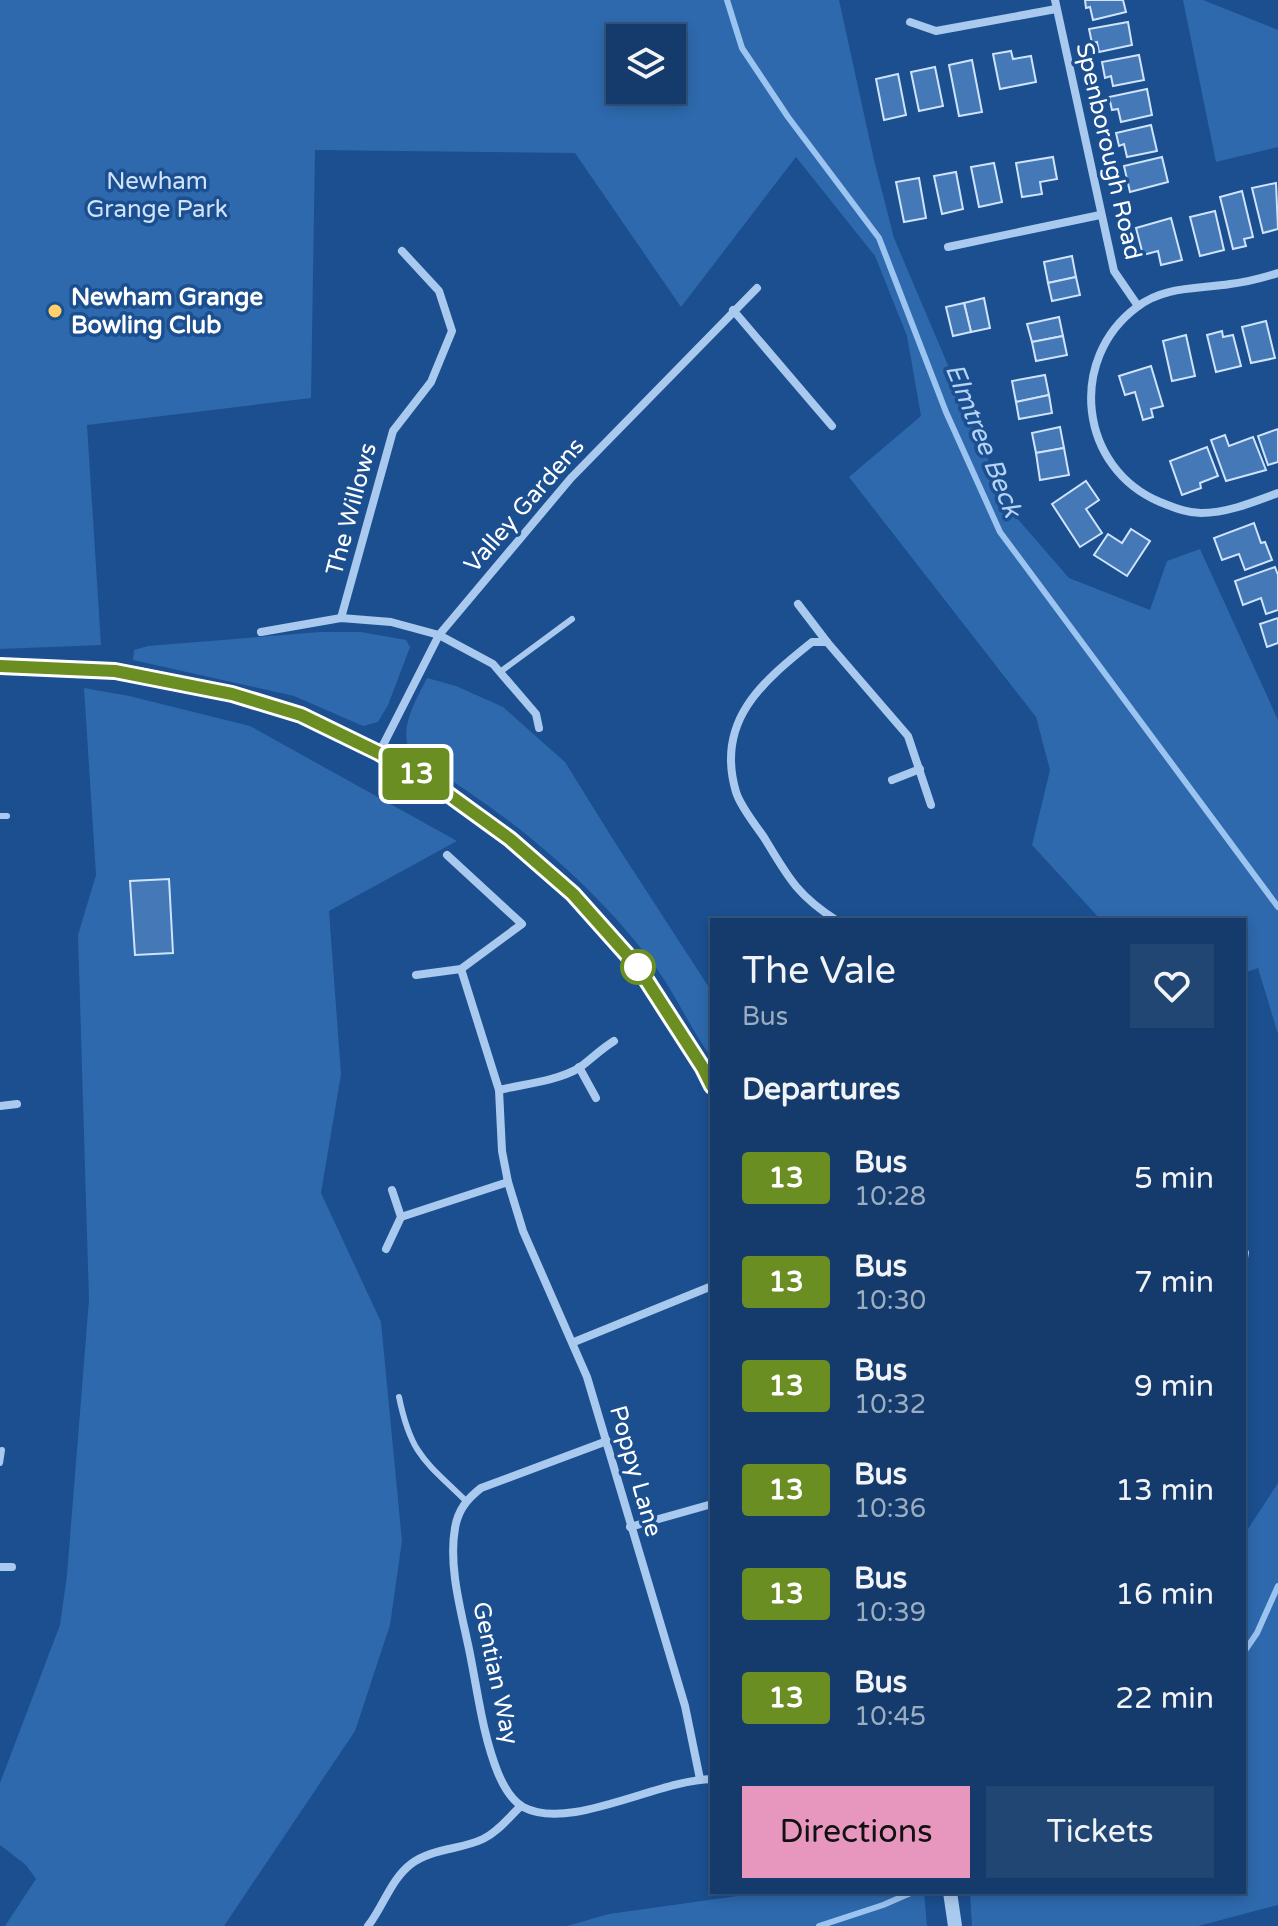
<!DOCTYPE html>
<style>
body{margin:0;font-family:"Varela Round",sans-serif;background:#214673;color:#f1f3f6;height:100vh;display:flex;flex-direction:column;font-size:30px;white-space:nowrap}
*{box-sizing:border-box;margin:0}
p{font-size:26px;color:#9dadc1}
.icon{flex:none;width:44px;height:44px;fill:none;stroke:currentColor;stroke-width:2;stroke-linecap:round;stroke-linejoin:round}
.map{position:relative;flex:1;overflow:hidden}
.side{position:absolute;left:710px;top:918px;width:536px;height:976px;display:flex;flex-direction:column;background:#143b6b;border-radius:0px;box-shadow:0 4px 12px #0003,0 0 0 2px #33557e}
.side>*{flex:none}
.badge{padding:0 16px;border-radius:6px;font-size:28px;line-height:52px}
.controls{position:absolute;left:606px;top:24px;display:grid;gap:16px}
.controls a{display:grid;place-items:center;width:80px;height:80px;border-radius:0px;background:#143b6b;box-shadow:0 4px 12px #0003,0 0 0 2px #33557e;font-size:40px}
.map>.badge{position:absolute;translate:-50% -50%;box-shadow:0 0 0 4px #fff}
h2{padding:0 32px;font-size:30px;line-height:72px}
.round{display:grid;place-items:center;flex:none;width:84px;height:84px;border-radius:0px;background:#214673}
.summary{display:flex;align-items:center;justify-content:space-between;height:136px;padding:0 32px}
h1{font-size:38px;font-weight:600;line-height:60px}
.button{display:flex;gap:16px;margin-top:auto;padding:16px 32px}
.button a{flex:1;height:92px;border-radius:0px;background:#e797bd;color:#111;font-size:32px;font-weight:600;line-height:92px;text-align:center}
.button a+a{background:#214673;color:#f1f3f6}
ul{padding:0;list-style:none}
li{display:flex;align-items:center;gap:24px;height:104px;padding:0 32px}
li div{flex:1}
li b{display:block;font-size:30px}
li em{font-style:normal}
li .badge{min-width:88px;font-weight:700;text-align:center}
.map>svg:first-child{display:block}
</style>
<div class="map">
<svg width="1278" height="1926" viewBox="0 0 1278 1926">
<rect width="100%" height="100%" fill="#1b4f8f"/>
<!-- green -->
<g fill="#2e69ad" fill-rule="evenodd">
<path d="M0,0H839L874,160L894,238L1009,509L1069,578L1150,610L1167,561L1200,549L1278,720V1034L1258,968L1244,973V920H1101L1032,845L1050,770L1036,717L849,477L921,416L907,336L875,256L796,157L681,307L575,153L315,150L311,398L87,425L101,645L0,649ZM620,38H672V90H620Z"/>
<path d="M1183,0H1203L1278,30V147L1216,162Z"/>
<path d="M320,632H361L406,640L410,647L388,705L378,722L363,726L294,696L133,660L134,650L148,646Z"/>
<path d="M427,678L456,686L503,707L565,762L614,841L712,992V1058C691,1030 677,997 657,969C592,881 505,811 412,756C397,729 415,703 427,678Z"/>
<path d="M84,688L129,696L250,726L457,841L329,911L341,1074L321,1193L381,1322L402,1541L390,1625L355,1731L224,1926H5L36,1879L26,1865L0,1845V1783L60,1625L67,1575L89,1300L78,935L96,875Z"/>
<path d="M1278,1483V1905L1198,1926H972L970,1892H1244V1535Z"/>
<path d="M765,1892H924L927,1926H567L609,1914Z"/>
</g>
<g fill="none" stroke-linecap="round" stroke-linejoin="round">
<!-- stream -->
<g stroke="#9cc4f0" stroke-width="6">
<path d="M727,0L742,48L788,117L879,238L946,412L1000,532L1278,907"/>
<path d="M1244,1652L1257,1633L1278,1586"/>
<path d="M819,1926L883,1905L913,1892"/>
</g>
</g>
<!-- building -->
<g fill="#4478b7" stroke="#cfe3fa" stroke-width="2">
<path d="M1085,0H1123L1126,12L1093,20L1090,7L1086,8Z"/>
<path d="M1128,22L1132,45L1099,52L1097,42L1092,43L1089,29Z"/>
<path d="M1011,51L1013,59L1031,56L1036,82L1000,89L993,54Z"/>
<path d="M1139,55L1144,80L1113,86L1111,76L1105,78L1102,62Z"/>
<path d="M972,60L982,112L959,116L949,65Z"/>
<path d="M935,67L943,106L919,111L911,72Z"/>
<path d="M898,74L906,115L884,120L876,79Z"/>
<path d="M1147,89L1152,115L1121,122L1118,109L1112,110L1109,97Z"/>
<path d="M1151,125L1157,151L1127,157L1124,144L1119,146L1116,133Z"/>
<path d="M1053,157L1057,179L1040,182L1042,194L1022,197L1016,163Z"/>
<path d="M1162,157L1168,182L1130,192L1124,166Z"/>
<path d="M994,163L1002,202L979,207L971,167Z"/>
<path d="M956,172L963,209L942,214L934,176Z"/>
<path d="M919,178L926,218L904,222L896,182Z"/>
<path d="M1276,183L1278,229L1263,233L1252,188Z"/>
<path d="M1242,191L1253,237L1244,239L1246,246L1233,249L1220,197Z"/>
<path d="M1215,211L1224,250L1200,256L1190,217Z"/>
<path d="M1171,218L1182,260L1161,265L1158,251L1143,255L1136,228Z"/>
<path d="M1072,256L1076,277L1048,283L1044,262Z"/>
<path d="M1076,277L1080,295L1052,301L1048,283Z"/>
<path d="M984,298L990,328L971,332L964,303Z"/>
<path d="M964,303L971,332L953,336L946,307Z"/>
<path d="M1059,317L1063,336L1032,342L1027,324Z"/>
<path d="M1266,321L1275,358L1251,363L1242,327Z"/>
<path d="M1222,331L1223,337L1233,335L1241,366L1216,372L1207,335Z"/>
<path d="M1186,335L1195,376L1172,381L1163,341Z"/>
<path d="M1063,336L1067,355L1036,361L1032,342Z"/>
<path d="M1151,366L1163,406L1151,409L1153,417L1143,420L1135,392L1125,395L1119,376Z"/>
<path d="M1045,375L1049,395L1016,402L1012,381Z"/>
<path d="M1049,395L1052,413L1019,419L1016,402Z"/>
<path d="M1060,427L1064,448L1036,453L1032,433Z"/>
<path d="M1278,429V462L1268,465L1258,436Z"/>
<path d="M1225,435L1229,446L1253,437L1266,470L1226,481L1211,440Z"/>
<path d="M1207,447L1218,476L1200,483L1201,488L1182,495L1170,461Z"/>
<path d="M1064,448L1069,475L1040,480L1036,453Z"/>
<path d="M1086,481L1099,500L1086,509L1102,533L1080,547L1052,504Z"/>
<path d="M1254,523L1261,543L1265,542L1272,560L1245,570L1239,554L1222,560L1214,538Z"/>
<path d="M1131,529L1150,541L1127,576L1094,555L1108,534L1122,543Z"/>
<path d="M1275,567L1278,575V610L1266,614L1261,598L1243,605L1235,581Z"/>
<path d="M1278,618V643L1267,647L1260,624Z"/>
<path d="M169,879L173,953L135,955L130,881Z"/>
</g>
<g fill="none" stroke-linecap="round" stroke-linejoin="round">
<!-- service -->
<g stroke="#a9c9ee" stroke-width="6">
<path d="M500,672L572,619"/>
<path d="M0,816H7"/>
<path d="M399,1397C411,1455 425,1461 465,1500"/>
<path d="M0,1463L2,1450"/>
</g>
<!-- minor -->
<g stroke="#a9c9ee" stroke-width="8">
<path d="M1055,0L1114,271L1138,306"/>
<path d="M910,22L936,31L1056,9"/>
<path d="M948,247L1100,215"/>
<path d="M1278,273C1262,278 1247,282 1230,284C1198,289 1164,286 1137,307C1067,359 1079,468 1160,502C1173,507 1186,513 1201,513C1227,513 1254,502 1278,493"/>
<path d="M733,310L832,426"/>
<path d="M798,604L827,642"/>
<path d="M341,618L393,431L431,382L452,331L439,291L402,251"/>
<path d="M261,632L341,618L391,622L439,635L493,664L536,714L539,728"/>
<path d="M379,753L439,635L571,478L757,288"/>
<path d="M892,780L920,769"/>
<path d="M836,920C797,895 788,877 765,839C756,825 741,808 736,792C715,721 762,682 812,642H827L908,736L931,805"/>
<path d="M461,969L499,1090L502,1151L508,1182L523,1231L587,1377L685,1706L700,1779"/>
<path d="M416,975L461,969L522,924L447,855"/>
<path d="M579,1067L596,1098"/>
<path d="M499,1090C524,1084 557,1081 579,1068C590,1060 601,1049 614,1041"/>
<path d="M0,1106L17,1104"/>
<path d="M401,1217L508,1182"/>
<path d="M386,1249L401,1217L392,1190"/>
<path d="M1244,1258L1245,1253"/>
<path d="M574,1342L712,1286"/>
<path d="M607,1441L481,1488C467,1499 458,1510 455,1528C448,1568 462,1614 470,1654C478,1694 483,1736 498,1773C503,1785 511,1800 523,1807C570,1832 657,1780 712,1779"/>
<path d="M630,1527L712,1504"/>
<path d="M0,1567H12"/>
<path d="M368,1926C383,1907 391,1879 411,1864C432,1848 460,1850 483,1839C498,1832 509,1817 521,1806"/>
</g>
<!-- tertiary -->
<g stroke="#a9c9ee" stroke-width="14">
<path d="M0,666L90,669L140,674L232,694L301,715L379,753L448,794L510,839L573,894L638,967L703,1068L712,1086"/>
<path d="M950,1892L955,1926"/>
</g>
</g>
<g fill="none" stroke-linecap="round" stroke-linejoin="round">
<!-- line casing -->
<g stroke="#fff" stroke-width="18">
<path id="line" d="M0,666L115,671L232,694L301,715L379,753L448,794L510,839L573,894L638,967L703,1068L712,1086"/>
</g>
<!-- line -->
<use href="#line" stroke="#6b8e23" stroke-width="12"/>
</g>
<!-- markers -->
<circle fill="#ffd166" stroke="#1b4f8f" stroke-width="3" cx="55" cy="311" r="8"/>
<circle fill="#fff" stroke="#6b8e23" stroke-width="4" cx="638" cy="967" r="16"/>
<g text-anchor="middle" stroke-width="7" stroke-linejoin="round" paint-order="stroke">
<!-- street labels -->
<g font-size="24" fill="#fff" stroke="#1b4f8f">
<text transform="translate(1109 151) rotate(77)" y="8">Spenborough Road</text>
<text transform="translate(524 505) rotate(-49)" y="8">Valley Gardens</text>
<text transform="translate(351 509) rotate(-75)" y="8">The Willows</text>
<text transform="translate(636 1471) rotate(74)" y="8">Poppy Lane</text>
<text transform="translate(496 1673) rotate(78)" y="8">Gentian Way</text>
</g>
<!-- park labels -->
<g font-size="24" fill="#cfe3fa" stroke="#1b4f8f">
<text x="157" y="189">Newham<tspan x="157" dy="28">Grange Park</tspan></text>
</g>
<!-- poi labels -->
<g font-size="24" font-weight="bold" fill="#fff" stroke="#1b4f8f" text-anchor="start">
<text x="71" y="305">Newham Grange<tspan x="71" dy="28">Bowling Club</tspan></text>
</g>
<!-- water labels -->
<g font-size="26" font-style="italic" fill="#b5d3f5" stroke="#1b4f8f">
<text transform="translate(984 440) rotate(68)" y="9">Elmtree Beck</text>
</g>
</g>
</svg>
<div class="controls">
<a><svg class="icon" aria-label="layers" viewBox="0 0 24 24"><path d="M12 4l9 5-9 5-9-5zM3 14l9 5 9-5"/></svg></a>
</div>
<b class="badge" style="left:416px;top:774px;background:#6b8e23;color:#fff">13</b>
<section class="side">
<div class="summary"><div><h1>The Vale</h1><p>Bus</p></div><a class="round"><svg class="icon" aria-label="heart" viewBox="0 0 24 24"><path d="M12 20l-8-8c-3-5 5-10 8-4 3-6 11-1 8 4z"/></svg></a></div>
<h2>Departures</h2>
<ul>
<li><span class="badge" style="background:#6b8e23;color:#fff">13</span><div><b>Bus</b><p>10:28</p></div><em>5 min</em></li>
<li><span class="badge" style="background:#6b8e23;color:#fff">13</span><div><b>Bus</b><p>10:30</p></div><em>7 min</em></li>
<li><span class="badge" style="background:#6b8e23;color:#fff">13</span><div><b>Bus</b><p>10:32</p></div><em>9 min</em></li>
<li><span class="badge" style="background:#6b8e23;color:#fff">13</span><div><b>Bus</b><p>10:36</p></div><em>13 min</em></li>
<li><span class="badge" style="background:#6b8e23;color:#fff">13</span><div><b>Bus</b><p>10:39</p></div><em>16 min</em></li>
<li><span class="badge" style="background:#6b8e23;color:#fff">13</span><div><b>Bus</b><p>10:45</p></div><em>22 min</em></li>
</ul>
<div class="button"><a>Directions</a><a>Tickets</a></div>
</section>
</div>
